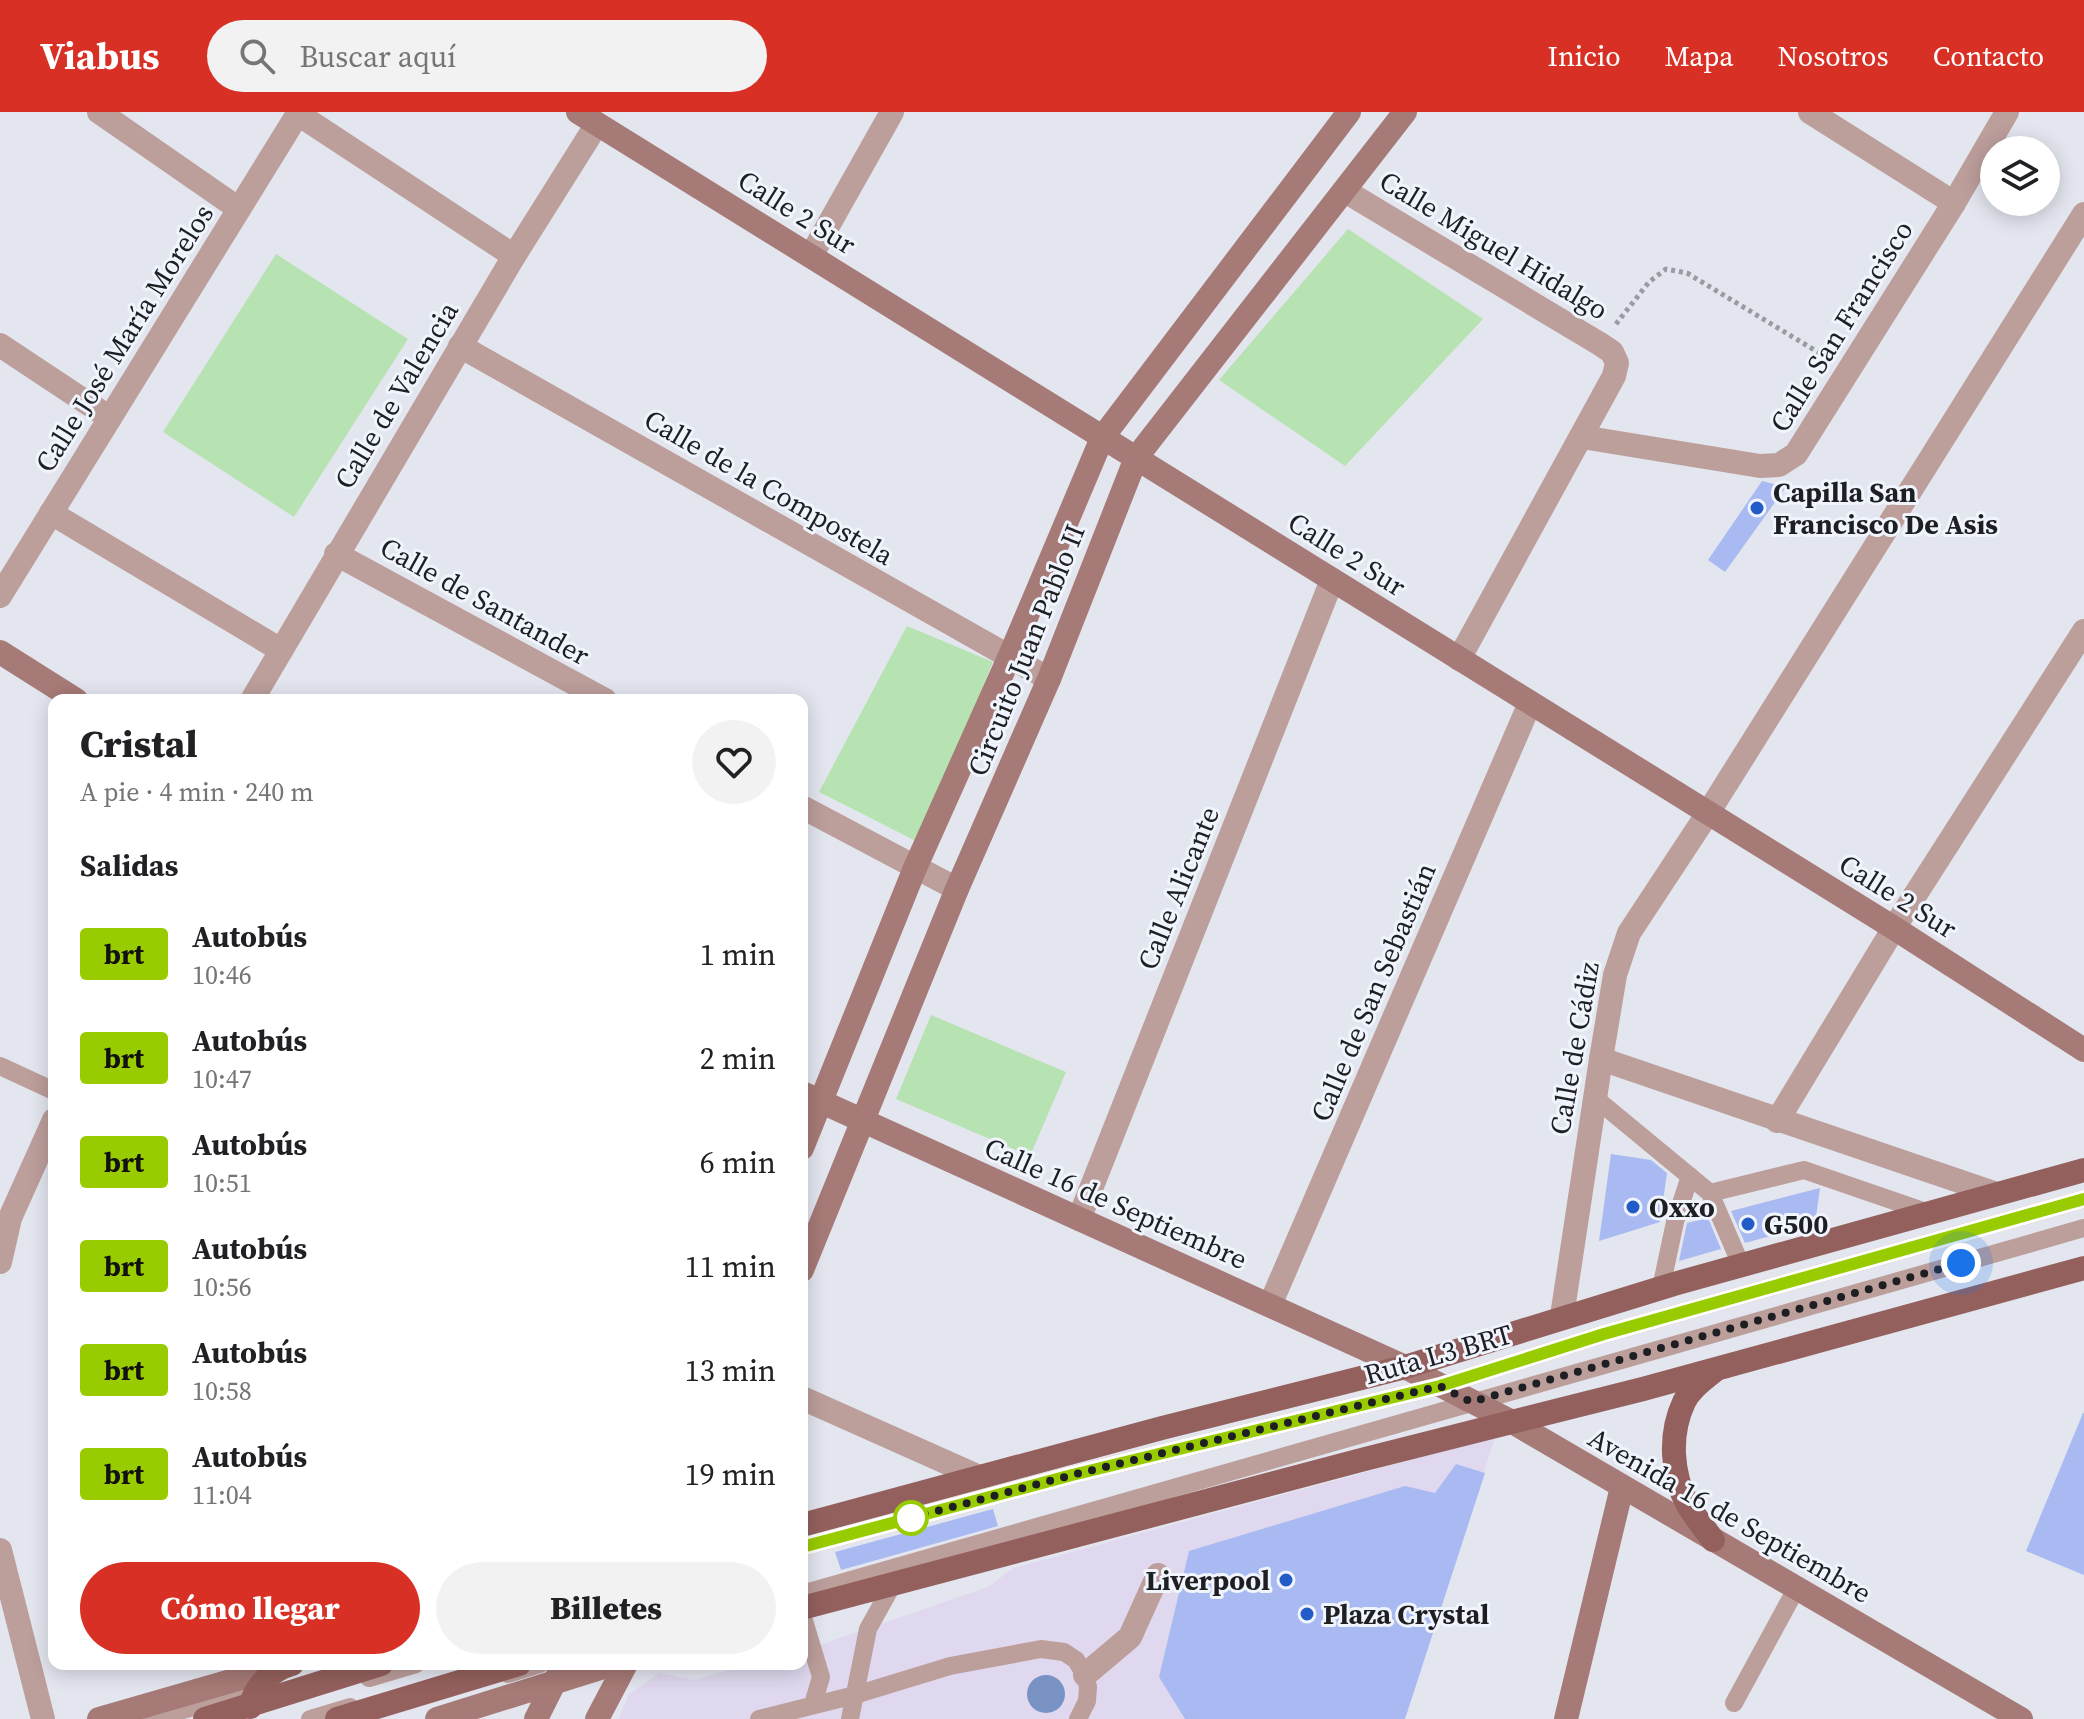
<!DOCTYPE html>
<html lang="es">
<meta charset="utf-8">
<style>
body{margin:0;font-family:"Source Serif 4",serif;background:#f2f2f2;color:#202124;height:100vh;display:flex;flex-direction:column;font-size:30px;white-space:nowrap}
*{box-sizing:border-box;margin:0}
p{font-size:26px;color:#757577}
.icon{flex:none;width:44px;height:44px;fill:none;stroke:currentColor;stroke-width:2;stroke-linecap:round;stroke-linejoin:round}
.map{position:relative;flex:1;overflow:hidden}
.side{position:absolute;left:48px;top:582px;width:760px;height:976px;display:flex;flex-direction:column;background:#fff;border-radius:16px;box-shadow:0 4px 20px #0003}
.side>*{flex:none}
.badge{padding:0 16px;border-radius:6px;font-size:28px;line-height:52px}
.tools{position:absolute;left:1980px;top:24px;display:grid;gap:16px}
.tools a{display:grid;place-items:center;width:80px;height:80px;border-radius:50%;background:#fff;box-shadow:0 4px 20px #0003;font-size:40px}
.you{position:absolute;width:40px;height:40px;margin:-20px;border:6px solid #fff;border-radius:50%;background:#1a73e8;box-shadow:0 0 0 12px #1a73e833}
.map>.badge{position:absolute;translate:-50% -50%;box-shadow:0 0 0 4px #fff}
h2{padding:0 32px;font-size:30px;line-height:72px}
.round{display:grid;place-items:center;flex:none;width:84px;height:84px;border-radius:42px;background:#f2f2f2}
.head{display:flex;align-items:center;justify-content:space-between;height:136px;padding:0 32px}
h1{font-size:38px;font-weight:800;line-height:60px}
.cta{display:flex;gap:16px;margin-top:auto;padding:16px 32px}
.cta a{flex:1;height:92px;border-radius:48px;background:#d93025;color:#fff;font-size:32px;font-weight:800;line-height:92px;text-align:center}
.cta a+a{background:#f2f2f2;color:#202124}
ul{padding:0;list-style:none}
li{display:flex;align-items:center;gap:24px;height:104px;padding:0 32px}
li div{flex:1}
li b{display:block;font-size:30px}
li em{font-style:normal}
li .badge{min-width:88px;font-weight:700;text-align:center}
header{display:flex;align-items:center;gap:48px;box-sizing:border-box;height:112px;padding:0 40px;background:#d93025;color:#fff}
header strong{font-size:38px}
nav{display:flex;gap:44px;margin-inline-start:auto;font-size:28px}
.search{width:560px;height:72px;background:#f2f2f2;display:flex;align-items:center;gap:20px;box-sizing:border-box;padding:0 28px;border-radius:44px;color:#757577;font-size:30px}
.map>svg:first-child{display:block}
</style>
<header>
<strong>Viabus</strong>
<div class="search"><svg class="icon" aria-label="search" viewBox="0 0 24 24"><circle cx="10" cy="10" r="6"/><path d="M15 15l6 6"/></svg>Buscar aquí</div>
<nav><a>Inicio</a><a>Mapa</a><a>Nosotros</a><a>Contacto</a></nav>
</header>
<div class="map">
<svg width="2084" height="1607" viewBox="0 0 2084 1607">
<rect width="100%" height="100%" fill="#e3e6ef"/>
<!-- commercial -->
<path fill="#e0d8ee" d="M1495,1325L1405,1607H619L629,1582L659,1561L694,1568L752,1552H802V1539L988,1475L1013,1456Z"/>
<!-- green -->
<g fill="#b7e2b2">
<path d="M1348,117L1483,207L1345,354L1219,268Z"/>
<path d="M276,142L408,227L294,405L163,320Z"/>
<path d="M907,514L993,550L918,730L819,680Z"/>
<path d="M931,903L1066,960L1030,1044L896,987Z"/>
</g>
<!-- water -->
<circle fill="#7892c4" cx="1046" cy="1582" r="19"/>
<!-- building -->
<g fill="#a8baf1">
<path d="M1762,369L1786,375L1725,460L1708,448Z"/>
<path d="M1611,1042L1651,1048L1667,1061L1660,1110L1599,1129Z"/>
<path d="M1820,1076L1815,1112L1745,1131L1731,1099Z"/>
<path d="M1708,1106L1721,1137L1679,1149L1687,1111Z"/>
<path d="M2083,1301H2084V1463L2026,1439Z"/>
<path d="M1456,1352L1485,1361L1405,1607H1185L1159,1565L1189,1439L1405,1374L1435,1381Z"/>
<path d="M993,1397L998,1414L841,1458L835,1440Z"/>
</g>
<g fill="none" stroke-linecap="round" stroke-linejoin="round">
<!-- path -->
<path stroke="#999ba2" stroke-width="5" stroke-dasharray="4 4" stroke-linecap="butt" d="M1616,212L1649,170L1666,157L1687,161L1826,245"/>
<!-- lane -->
<g stroke="#bc9e9b" stroke-width="18">
<path d="M0,954L54,979"/>
<path d="M1595,986L1710,1081L1741,1153"/>
<path d="M1710,1081L1804,1058L1929,1101"/>
<path d="M1661,1176L1675,1110L1690,1064"/>
<path d="M802,1435L1072,1363L1440,1274L1604,1222L2084,1087"/>
<path d="M802,1482L2084,1116"/>
<path d="M802,1502L821,1565L813,1592"/>
<path d="M508,1562L540,1552"/>
<path d="M369,1566L416,1552"/>
<path d="M1734,1591L1796,1477"/>
<path d="M149,1607L266,1576"/>
<path d="M310,1607L350,1595"/>
<path d="M759,1607L855,1583L950,1554L1041,1537L1064,1540L1076,1548L1085,1563L1088,1575L1087,1589L1078,1607"/>
<path d="M850,1607L868,1517L893,1472"/>
</g>
<!-- street -->
<g stroke="#bc9e9b" stroke-width="24">
<path d="M99,0L239,97"/>
<path d="M1810,0L1954,91"/>
<path d="M298,2L514,144"/>
<path d="M1345,79L1600,232L1612,240L1617,251L1614,264L1459,547"/>
<path d="M811,144L892,0"/>
<path d="M0,233L110,306"/>
<path d="M460,234L1049,567"/>
<path d="M1582,325L1760,354L1779,353L1796,342L1954,91L2007,0"/>
<path d="M51,401L281,538"/>
<path d="M336,442L605,588"/>
<path d="M0,484L299,0"/>
<path d="M252,588L514,144L597,12"/>
<path d="M802,695L957,777"/>
<path d="M1601,947L1997,1082"/>
<path d="M1777,1009L1894,816L2084,519"/>
<path d="M1079,1107L1332,468"/>
<path d="M0,1150L10,1106L54,1008"/>
<path d="M1270,1193L1530,591"/>
<path d="M1562,1204L1601,947L1615,863L1629,821L1708,701L2084,102"/>
<path d="M802,1286L977,1364"/>
<path d="M0,1438L43,1607"/>
<path d="M1085,1563L1130,1525L1158,1463"/>
</g>
<!-- secondary -->
<g stroke="#a67a77" stroke-width="24">
<path d="M578,0L1894,816L2084,938"/>
<path d="M0,540L76,588"/>
<path d="M802,981L1405,1255L1514,1311L2021,1607"/>
<path d="M802,1036L915,756L1009,546L1102,326L1349,0"/>
<path d="M802,1158L957,777L1049,567L1136,346L1405,0"/>
<path d="M99,1607L276,1556"/>
<path d="M437,1607L613,1552"/>
<path d="M536,1607L559,1561"/>
<path d="M597,1607L626,1552"/>
<path d="M1566,1607L1622,1375"/>
</g>
<!-- primary -->
<g stroke="#94605d" stroke-width="24">
<path d="M802,1413L1162,1316L1405,1255L1674,1172L2084,1058"/>
<path d="M1713,1428C1705,1417 1695,1405 1688,1393C1671,1362 1669,1322 1684,1290C1690,1277 1703,1268 1714,1259"/>
<path d="M802,1496L1361,1348L1643,1277L2084,1156"/>
<path d="M250,1595C256,1573 271,1558 292,1552"/>
<path d="M205,1607L381,1552"/>
<path d="M337,1607L519,1552"/>
</g>
</g>
<g fill="none" stroke-linecap="round" stroke-linejoin="round">
<!-- line casing -->
<g stroke="#fff" stroke-width="18">
<path id="line" d="M802,1435L1072,1363L1440,1274L1604,1222L2084,1087"/>
</g>
<!-- line -->
<use href="#line" stroke="#9c0" stroke-width="12"/>
<!-- walk -->
<path stroke="#1e1f22" stroke-width="8" stroke-dasharray="0 14.4" d="M911,1406L1072,1363L1440,1274L1471,1290L1961,1151"/>
</g>
<!-- markers -->
<g fill="#235bc8" stroke="#f0f4fd" stroke-width="3">
<circle cx="1757" cy="396" r="8"/>
<circle cx="1633" cy="1095" r="8"/>
<circle cx="1748" cy="1112" r="8"/>
<circle cx="1286" cy="1468" r="8"/>
<circle cx="1307" cy="1502" r="8"/>
</g>
<circle fill="#fff" stroke="#9c0" stroke-width="4" cx="911" cy="1406" r="16"/>
<g text-anchor="middle" stroke-width="6" stroke-linejoin="round" paint-order="stroke">
<!-- street labels -->
<g font-size="28" fill="#1e1f22" stroke="#f0f4fd">
<text transform="translate(797 100) rotate(32)" y="10">Calle 2 Sur</text>
<text transform="translate(1494 133) rotate(31)" y="10">Calle Miguel Hidalgo</text>
<text transform="translate(1841 214) rotate(-58)" y="10">Calle San Francisco</text>
<text transform="translate(124 226) rotate(-58)" y="10">Calle José María Morelos</text>
<text transform="translate(396 283) rotate(-59)" y="10">Calle de Valencia</text>
<text transform="translate(769 375) rotate(30)" y="10">Calle de la Compostela</text>
<text transform="translate(1347 442) rotate(32)" y="10">Calle 2 Sur</text>
<text transform="translate(485 489) rotate(29)" y="10">Calle de Santander</text>
<text transform="translate(1026 538) rotate(-68)" y="10">Circuito Juan Pablo II</text>
<text transform="translate(1178 776) rotate(-68)" y="10">Calle Alicante</text>
<text transform="translate(1898 784) rotate(32)" y="10">Calle 2 Sur</text>
<text transform="translate(1373 880) rotate(-67)" y="10">Calle de San Sebastián</text>
<text transform="translate(1574 936) rotate(-80)" y="10">Calle de Cádiz</text>
<text transform="translate(1116 1091) rotate(24)" y="10">Calle 16 de Septiembre</text>
<text transform="translate(1438 1242) rotate(-16)" y="10">Ruta L3 BRT</text>
<text transform="translate(1730 1403) rotate(30)" y="10">Avenida 16 de Septiembre</text>
</g>
<!-- poi labels -->
<g font-size="28" font-weight="bold" fill="#1e1f22" stroke="#f0f4fd" text-anchor="start">
<text x="1773" y="390">Capilla San<tspan x="1773" dy="32">Francisco De Asis</tspan></text>
<text x="1649" y="1105">Oxxo</text>
<text x="1764" y="1122">G500</text>
<text x="1270" y="1478" text-anchor="end">Liverpool</text>
<text x="1323" y="1512">Plaza Crystal</text>
</g>
</g>
</svg>
<div class="tools">
<a><svg class="icon" aria-label="layers" viewBox="0 0 24 24"><path d="M12 4l9 5-9 5-9-5zM3 14l9 5 9-5"/></svg></a>
</div>
<div class="you" style="left:1961px;top:1151px"></div>
<section class="side">
<div class="head"><div><h1>Cristal</h1><p>A pie · 4 min · 240 m</p></div><a class="round"><svg class="icon" aria-label="heart" viewBox="0 0 24 24"><path d="M12 20l-8-8c-3-5 5-10 8-4 3-6 11-1 8 4z"/></svg></a></div>
<h2>Salidas</h2>
<ul>
<li><span class="badge" style="background:#9c0;color:#111">brt</span><div><b>Autobús</b><p>10:46</p></div><em>1 min</em></li>
<li><span class="badge" style="background:#9c0;color:#111">brt</span><div><b>Autobús</b><p>10:47</p></div><em>2 min</em></li>
<li><span class="badge" style="background:#9c0;color:#111">brt</span><div><b>Autobús</b><p>10:51</p></div><em>6 min</em></li>
<li><span class="badge" style="background:#9c0;color:#111">brt</span><div><b>Autobús</b><p>10:56</p></div><em>11 min</em></li>
<li><span class="badge" style="background:#9c0;color:#111">brt</span><div><b>Autobús</b><p>10:58</p></div><em>13 min</em></li>
<li><span class="badge" style="background:#9c0;color:#111">brt</span><div><b>Autobús</b><p>11:04</p></div><em>19 min</em></li>
</ul>
<div class="cta"><a>Cómo llegar</a><a>Billetes</a></div>
</section>
</div>
